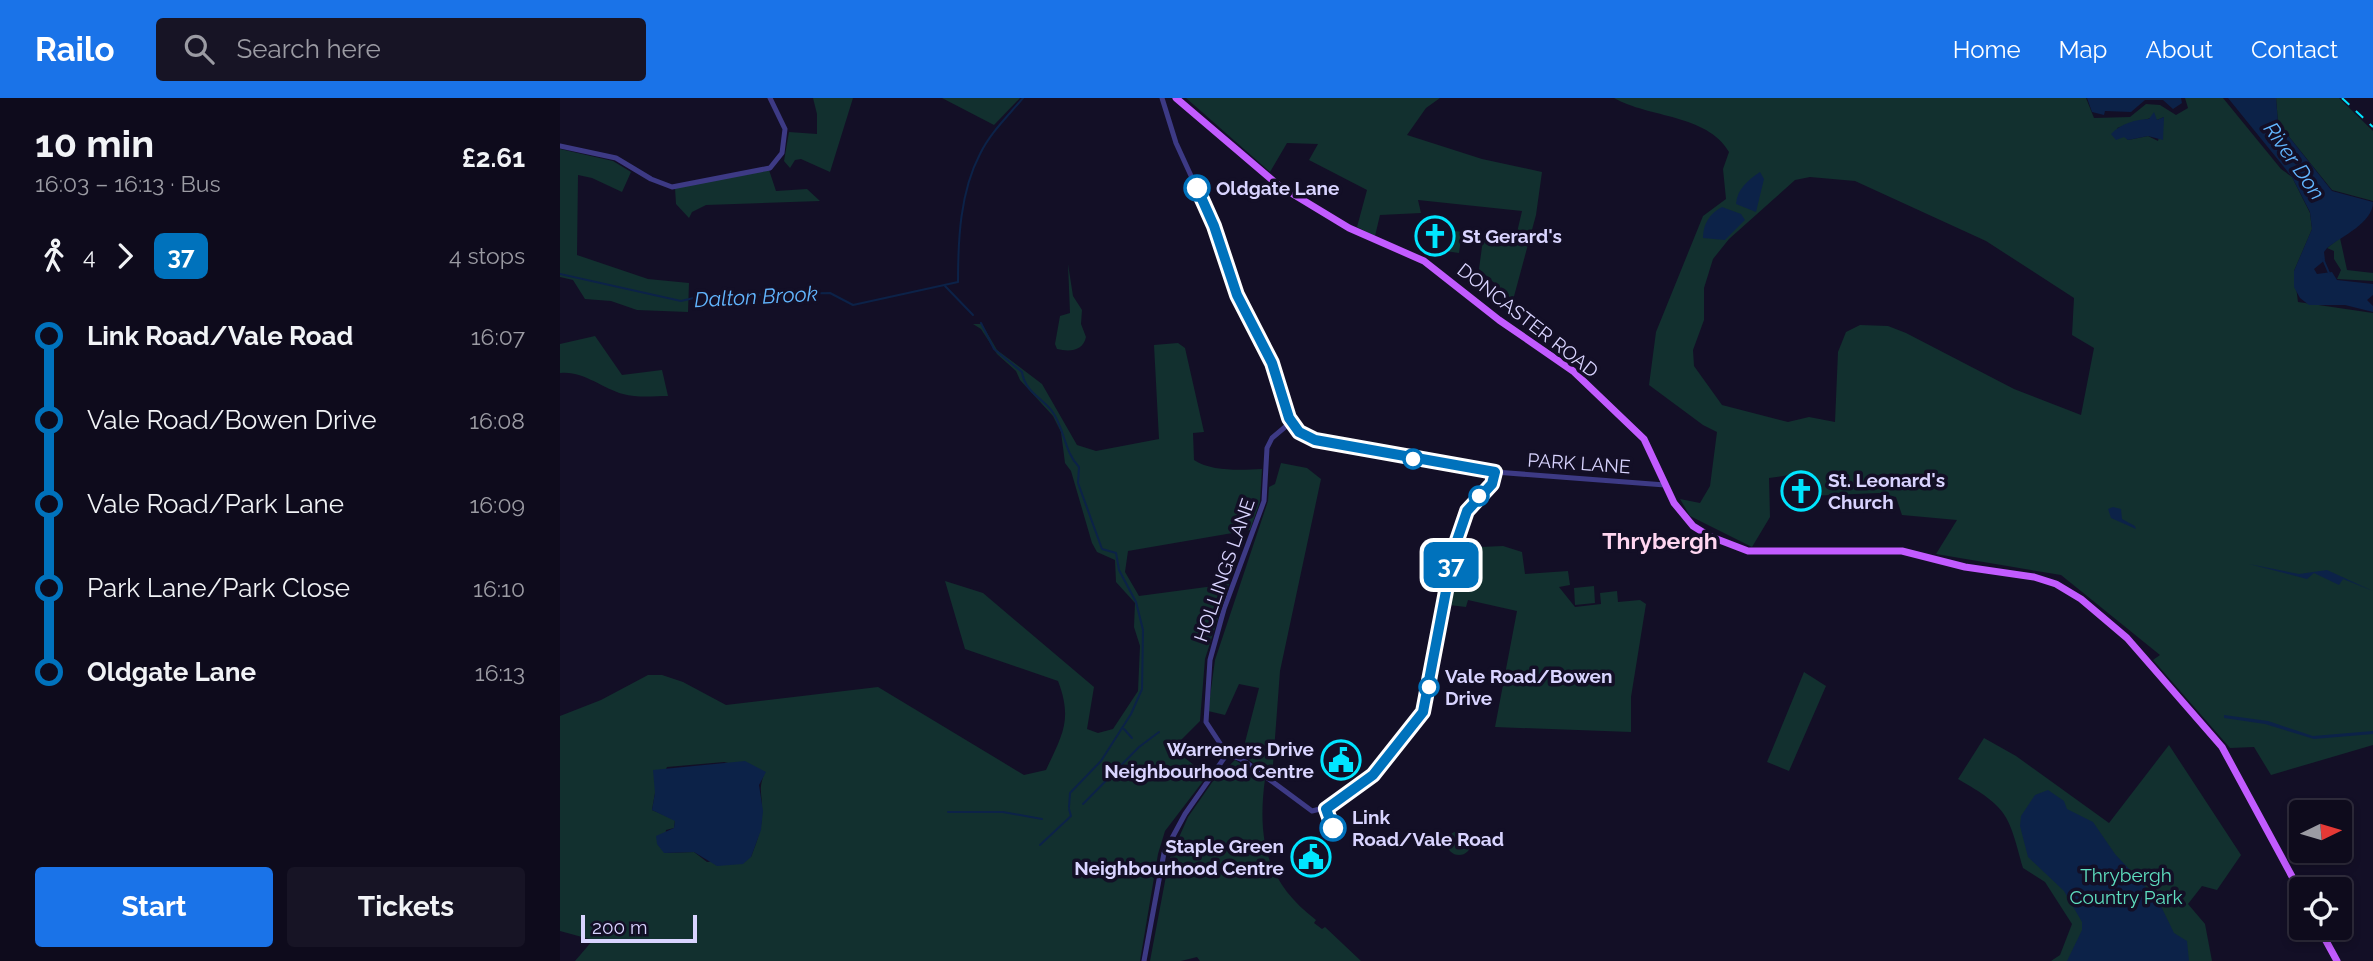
<!DOCTYPE html>
<meta charset="utf-8">
<style>
body{margin:0;font-family:Raleway,sans-serif;background:#171425;color:#f1f3f6;height:100vh;display:flex;flex-direction:column;font-size:26px;white-space:nowrap}
*{box-sizing:border-box;margin:0}
p{font-size:23px;color:#9b9ba3}
.icon{flex:none;width:38px;height:38px;fill:none;stroke:currentColor;stroke-width:2;stroke-linecap:round;stroke-linejoin:round}
.map{position:relative;flex:1;overflow:hidden}
.side{display:flex;flex-direction:column;background:#0e0b1c;width:560px}
.side>*{flex:none}
.badge{padding:0 14px;border-radius:10px;font-size:24px;line-height:46px}
.needle{width:46px;rotate:85deg}
.buttons{position:absolute;left:1729px;top:702px;display:grid;gap:14px}
.buttons a{display:grid;place-items:center;width:63px;height:63px;border-radius:7px;background:#0e0b1c;box-shadow:0 4px 10px #0003,0 0 0 2px #2e2b3b;font-size:35px}
.scale{position:absolute;left:21px;bottom:18px;width:116px;box-sizing:border-box;padding-left:7px;border:4px solid #d9d4ff;border-top:0;font-size:19px;line-height:24px;white-space:nowrap;color:#d9d4ff;-webkit-text-stroke:5px #130f26;paint-order:stroke}
.map>.badge{position:absolute;translate:-50% -50%;box-shadow:0 0 0 4px #fff}
.legs{display:flex;align-items:center;gap:10px;height:77px;padding:0 35px;font-size:23px}
.legs p{margin-inline-start:auto}
.overview{display:flex;align-items:center;justify-content:space-between;height:119px;padding:0 35px}
h1{font-size:38px;font-weight:700;line-height:52px}
.action{display:flex;gap:14px;margin-top:auto;padding:14px 35px}
.action a{flex:1;height:80px;border-radius:7px;background:#1a73e8;color:#fff;font-size:28px;font-weight:700;line-height:80px;text-align:center}
.action a+a{background:#171425;color:#f1f3f6}
ul{padding:0 35px;list-style:none}
li{display:flex;align-items:center;gap:24px;height:84px;font-size:26px}
li i{display:grid;place-items:center;width:10px;height:100%;margin:0 9px;background:currentColor}
li i::after{content:'';width:18px;height:18px;margin:-9px;border:5px solid;border-radius:50%;background:#0e0b1c}
li p{margin-inline-start:auto}
li:first-child i{background:linear-gradient(#0000 50%,currentColor 0)}
li:last-child i{background:linear-gradient(currentColor 50%,#0000 0)}
header{display:flex;align-items:center;gap:42px;box-sizing:border-box;height:98px;padding:0 35px;background:#1a73e8;color:#fff}
header strong{font-size:33px}
nav{display:flex;gap:38px;margin-inline-start:auto;font-size:24px}
.search{width:490px;height:63px;background:#171425;display:flex;align-items:center;gap:18px;box-sizing:border-box;padding:0 24px;border-radius:7px;color:#9b9ba3;font-size:26px}
main{display:flex;flex:1;min-height:0}
.map>svg:first-child{display:block}
</style>
<header>
<strong>Railo</strong>
<div class="search"><svg class="icon" aria-label="search" viewBox="0 0 24 24"><circle cx="10" cy="10" r="6"/><path d="M15 15l6 6"/></svg>Search here</div>
<nav><a>Home</a><a>Map</a><a>About</a><a>Contact</a></nav>
</header>
<main>
<section class="side">
<div class="overview"><div><h1>10 min</h1><p>16:03 – 16:13 · Bus</p></div><b>£2.61</b></div>
<div class="legs"><svg class="icon" aria-label="walk" viewBox="0 0 24 24"><circle cx="13" cy="4" r="2"/><path d="M13 8l-2 6 4 7M11 14l-3 7M7 12l3-4h3l4 4"/></svg>4<svg class="icon" aria-label="forward" viewBox="0 0 24 24"><path d="M9 5l7 7-7 7"/></svg><b class="badge" style="background:#0072bc;color:#fff">37</b><p>4 stops</p></div>
<ul>
<li><i style="color:#0072bc"></i><b>Link Road/Vale Road</b><p>16:07</p></li>
<li><i style="color:#0072bc"></i><span>Vale Road/Bowen Drive</span><p>16:08</p></li>
<li><i style="color:#0072bc"></i><span>Vale Road/Park Lane</span><p>16:09</p></li>
<li><i style="color:#0072bc"></i><span>Park Lane/Park Close</span><p>16:10</p></li>
<li><i style="color:#0072bc"></i><b>Oldgate Lane</b><p>16:13</p></li>
</ul>
<div class="action"><a>Start</a><a>Tickets</a></div>
</section>
<div class="map">
<svg width="1813" height="863" viewBox="0 0 1813 863">
<rect width="100%" height="100%" fill="#130f26"/>
<!-- green -->
<g fill="#12302f" fill-rule="evenodd">
<path d="M253,0H293L270,74L241,61L235,62L230,70L224,63L229,34L257,36V16Z"/>
<path d="M382,0H460L434,27Z"/>
<path d="M626,0H880L866,10L847,37L922,61L982,74L976,117L953,202L919,171L924,134L955,143L962,113L858,102L861,115L820,117L815,138L797,129L807,92L749,62L758,46L727,45L710,74Z"/>
<path d="M1054,0H1526L1534,20L1570,19L1586,6L1600,7L1616,17L1628,10L1625,0H1663L1721,71L1732,79L1750,115L1752,131L1734,173L1738,204L1813,215V647L1711,677L1694,649L1670,650L1593,562L1600,557L1501,477L1376,456L1397,422L1342,417L1336,399L1319,395L1248,398L1250,374L1209,380L1210,419L1192,449L1130,418L1120,401L1140,405L1150,388L1157,334L1143,327L1089,287L1096,234L1143,118L1166,101L1163,71L1169,54C1147,16 1089,20 1054,0ZM1594,19L1597,22L1604,19L1598,43L1588,38L1568,42L1557,30ZM1250,79L1295,83L1426,143L1514,200L1512,237L1534,250L1521,317L1454,291L1346,235L1328,228L1300,227L1286,234L1278,254L1275,324L1249,319L1228,324L1162,307L1134,268L1133,252L1144,222V190L1153,161L1169,141L1235,82Z"/>
<path d="M1716,0H1779L1813,33V103L1772,92L1718,25Z"/>
<path d="M0,51L53,63L71,74L62,94L32,80L18,77L17,157L88,181L129,185L128,214L77,212L51,203L25,201L13,182L0,179Z"/>
<path d="M209,72L216,93L247,91L260,103L146,107L132,114L129,120L116,106L115,90Z"/>
<path d="M882,131L902,134L899,155L878,152Z"/>
<path d="M1780,140L1787,172L1813,175V183L1777,181L1781,172L1774,161V153L1767,150Z"/>
<path d="M508,166L513,198L522,212L521,226L526,239C523,253 510,254 497,251L495,246L500,218L510,215Z"/>
<path d="M413,226H422L437,252L482,286L517,347L536,353L599,341L594,247L618,245L625,250L644,334L633,335L634,362C652,374 682,372 702,371L700,404L690,432L568,453L565,474L579,498L669,486L645,561L640,623L613,650L647,678L605,733L598,756L580,863H15L33,842L0,833V618L41,602L88,577H102L123,584L166,607L318,589L464,677L486,672C502,637 513,622 498,583L405,551L385,483L423,495L534,589L527,631L538,635L553,631L578,593L580,548L574,529L575,505L556,484L555,462L537,454L532,445L511,373L505,365L501,334L493,318L460,282L456,273L437,256L421,231ZM164,664L205,674C198,691 202,693 202,711C203,728 197,743 191,759L147,764L134,754L104,755L106,732L114,730L115,722L92,712L95,695L107,669Z"/>
<path d="M35,238L62,277L102,272L108,298C94,298 77,300 63,296C42,290 22,272 0,275V246Z"/>
<path d="M721,365L747,370L761,381L720,573L712,680L682,656L699,590L679,586L665,617L648,613L655,562L708,403L709,389L715,386Z"/>
<path d="M943,448L962,454L965,476L1008,473L1010,487L999,489L1015,509L1041,506L1040,495L1057,493L1058,504L1080,502L1086,506L1071,599V634L935,629L957,513L908,502L906,509L889,507L898,450Z"/>
<path d="M1034,488L1035,505L1015,507L1014,490Z"/>
<path d="M1244,574L1266,588L1229,673L1207,664Z"/>
<path d="M1424,640L1456,658L1549,725L1609,647L1681,757L1657,792L1642,788L1628,806L1645,826L1652,863H1491L1500,857L1512,826L1485,784L1463,770C1448,715 1448,710 1398,681Z"/>
<path d="M675,662L705,681C697,741 706,784 756,822L754,825L762,831L765,829L801,863H640L637,859L621,863H590L609,762L628,719L653,683Z"/>
<circle cx="899" cy="745" r="12"/>
</g>
<!-- water -->
<g fill="#0c2248">
<path d="M1527,0H1621L1622,5L1613,11L1603,2H1585L1571,14L1545,13L1544,17L1532,14Z"/>
<path d="M1668,0H1716L1718,25L1772,93L1813,104C1813,125 1782,138 1767,150L1764,154L1765,162L1754,171L1757,176L1772,174L1777,182L1813,186V197L1807,202L1813,208V214L1785,207H1749L1740,200L1734,189V173L1752,131L1750,114L1732,79Z"/>
<path d="M1594,14L1597,22L1604,19L1603,42L1588,38L1568,42L1564,39L1556,42L1551,36C1560,26 1577,21 1589,21Z"/>
<path d="M1200,74L1204,81L1196,114L1176,106C1177,91 1188,82 1200,74Z"/>
<path d="M1162,109L1181,116L1185,122L1165,142L1143,140C1143,126 1149,116 1162,109Z"/>
<path d="M1553,409L1561,411L1562,421L1575,428L1576,431L1551,420L1548,411Z"/>
<path d="M1689,466L1739,476L1767,472L1813,493L1783,481L1779,487L1754,475L1747,481Z"/>
<path d="M1664,617L1708,623L1753,638L1813,633V636L1754,641L1705,626L1664,620Z"/>
<path d="M185,663L206,674L199,687L203,713L201,732L191,759L183,766L157,768L134,754L104,755L97,746L96,738L114,730L115,723L92,712L95,695L93,672Z"/>
<path d="M1488,692L1504,703L1507,711L1533,724L1555,756L1598,802L1614,835L1627,843L1629,863H1507L1522,832V824L1504,793L1468,759L1460,728L1461,718L1475,697Z"/>
</g>
<g fill="none" stroke-linecap="round" stroke-linejoin="round">
<!-- stream -->
<g stroke="#0c2248" stroke-width="2">
<path d="M1763,161L1769,175"/>
<path d="M0,176L121,203L142,198L270,195L293,207L398,184C398,142 400,94 420,56C430,35 448,18 463,0"/>
<path d="M385,188L413,217"/>
<path d="M421,225L434,251L462,274C465,294 481,299 492,313C505,331 504,354 519,369L518,385L542,451L556,455L559,472L576,504L583,532L582,591L571,616L541,663L510,695L509,709"/>
<path d="M564,631L572,640"/>
<path d="M523,706L579,649L599,634"/>
<path d="M388,714H443L482,721"/>
<path d="M480,747L511,718L509,711"/>
</g>
<!-- tertiary -->
<g stroke="#3d3a85" stroke-width="5">
<path d="M602,0L616,45L654,128L678,197L707,251L729,320L739,334L755,342L935,374L1105,387"/>
<path d="M0,48L56,60L91,81L112,89L210,70L222,55L225,31L210,0"/>
<path d="M667,656L683,662L752,713L772,708L804,685L863,614L894,451L907,413L932,386L935,374"/>
<path d="M667,656L646,624L650,562L664,511L704,403L707,350L712,340L731,324"/>
<path d="M584,863L604,755L625,716L667,656"/>
</g>
<!-- primary -->
<g stroke="#c25bff" stroke-width="7">
<path d="M616,0L718,87L789,130L864,163L939,222L1013,273L1084,341L1114,405L1133,428L1149,438L1188,453H1342L1405,469L1474,479L1496,486L1521,501L1567,540L1662,649L1741,795"/>
<path d="M1759,830L1777,863"/>
</g>
<!-- rail -->
<path stroke="#00e5ff" stroke-width="2" stroke-dasharray="10 9" stroke-linecap="butt" d="M1782,0L1813,29"/>
</g>
<g fill="none" stroke-linecap="round" stroke-linejoin="round">
<!-- line-1 casing -->
<g stroke="#fff" stroke-width="16">
<path id="line-1" d="M637,90L654,128L677,197L712,265L729,320L739,334L755,342L935,374L932,386L907,413L894,451L863,614L813,677L766,711L773,730"/>
</g>
<!-- line-1 -->
<use href="#line-1" stroke="#0072bc" stroke-width="10"/>
</g>
<!-- icons -->
<defs>
<g id="church-ring" transform="scale(2.0125)"><circle r="9.5" fill="#130f26" stroke="#00e5ff" stroke-width="1.5"/><path d="M-1.2-6h2.4v3.5h3.3v2.4h-3.3V6h-2.4V-.1h-3.3v-2.4h3.3Z" fill="#00e5ff"/></g>
<g id="civic-ring" transform="scale(2.0125)"><circle r="9.5" fill="#130f26" stroke="#00e5ff" stroke-width="1.5"/><path d="M-.6-6.5H3V-4.5H.6V-3L4-1V1h2V6H-6V1h2V-1L-.6-3ZM-1.2 2.5V6h2.4V2.5Z" fill="#00e5ff"/></g>
</defs>
<g fill-rule="evenodd">
<use href="#church-ring" x="875" y="138"/>
<use href="#church-ring" x="1241" y="393"/>
<use href="#civic-ring" x="781" y="662"/>
<use href="#civic-ring" x="751" y="759"/>
</g>
<!-- markers -->
<g fill="#fff" stroke="#0072bc" stroke-width="3.5">
<circle cx="637" cy="90" r="12"/>
<circle cx="853" cy="361" r="9"/>
<circle cx="919" cy="398" r="9"/>
<circle cx="869" cy="589" r="9"/>
<circle cx="773" cy="730" r="12"/>
</g>
<g text-anchor="middle" stroke-width="7" stroke-linejoin="round" paint-order="stroke">
<!-- stop labels -->
<g font-size="19" font-weight="bold" fill="#d9d4ff" stroke="#130f26" text-anchor="start">
<text x="656" y="97">Oldgate Lane</text>
<text x="885" y="585">Vale Road/Bowen<tspan x="885" dy="22">Drive</tspan></text>
<text x="792" y="726">Link<tspan x="792" dy="22">Road/Vale Road</tspan></text>
</g>
<!-- poi labels -->
<g font-size="19" font-weight="bold" fill="#d9d4ff" stroke="#130f26" text-anchor="start">
<text x="902" y="145">St Gerard's</text>
<text x="1268" y="389">St. Leonard's<tspan x="1268" dy="22">Church</tspan></text>
<text x="754" y="658" text-anchor="end">Warreners Drive<tspan x="754" dy="22">Neighbourhood Centre</tspan></text>
<text x="724" y="755" text-anchor="end">Staple Green<tspan x="724" dy="22">Neighbourhood Centre</tspan></text>
</g>
<!-- street labels -->
<g font-size="19" fill="#d9d4ff" stroke="#130f26">
<text transform="translate(968 222) rotate(38)" y="7">DONCASTER ROAD</text>
<text transform="translate(1019 365) rotate(4)" y="7">PARK LANE</text>
<text transform="translate(664 472) rotate(-71)" y="7">HOLLINGS LANE</text>
</g>
<!-- park labels -->
<g font-size="19" fill="#5fe0c0" stroke="#130f26">
<text x="1566" y="784">Thrybergh<tspan x="1566" dy="22">Country Park</tspan></text>
</g>
<!-- water labels -->
<g font-size="21" font-style="italic" fill="#62b6ff" stroke="#130f26">
<text transform="translate(1734 63) rotate(55)" y="7">River Don</text>
<text transform="translate(196 199) rotate(-3)" y="7">Dalton Brook</text>
</g>
<!-- quarter labels -->
<g font-size="23" font-weight="bold" fill="#ffd6f0" stroke="#130f26">
<text x="1100" y="451">Thrybergh</text>
</g>
</g>
</svg>
<div class="buttons">
<a><svg class="needle" viewBox="-14 -14 28 28"><path d="M0-13l5 13h-10z" fill="#e53935"/><path d="M0 13l5-13h-10z" fill="#9b9ba3"/></svg></a>
<a><svg class="icon" aria-label="locate" viewBox="0 0 24 24"><circle cx="12" cy="12" r="6"/><path d="M12 2v4M12 18v4M2 12h4M18 12h4"/></svg></a>
</div>
<div class="scale">200 m</div>
<b class="badge" style="left:891px;top:467px;background:#0072bc;color:#fff">37</b>
</div>
</main>
